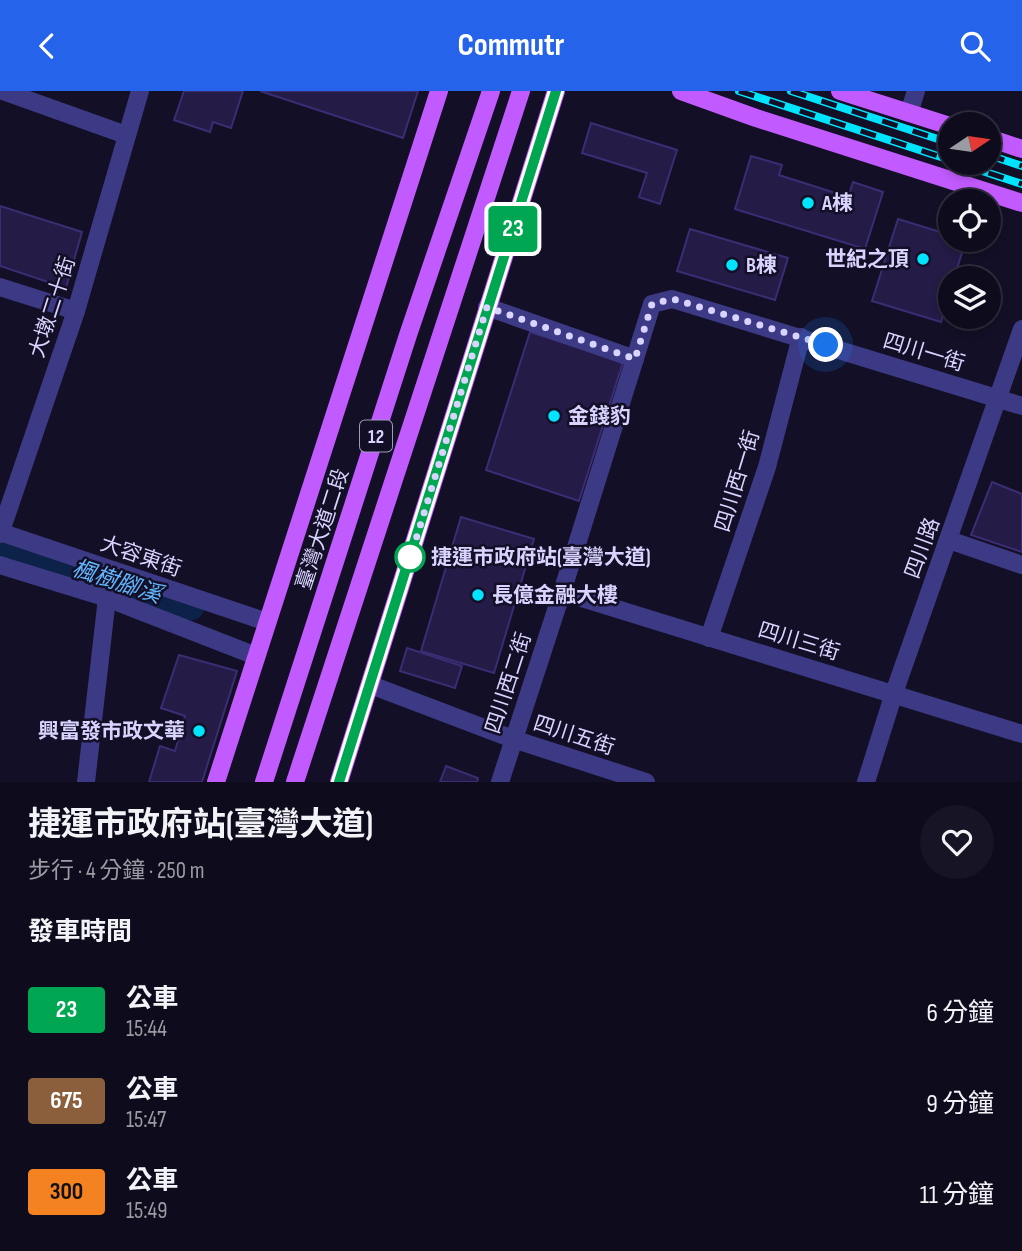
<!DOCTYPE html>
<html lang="zh-TW">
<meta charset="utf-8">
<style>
body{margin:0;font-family:"Sofia Sans Condensed","Noto Sans TC",sans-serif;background:#171425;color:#f1f3f6;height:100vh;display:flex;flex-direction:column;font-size:26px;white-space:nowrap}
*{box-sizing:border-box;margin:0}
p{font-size:23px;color:#9b9ba3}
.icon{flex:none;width:38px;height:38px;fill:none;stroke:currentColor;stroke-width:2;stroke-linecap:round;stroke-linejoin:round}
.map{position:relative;height:691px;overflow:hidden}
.sheet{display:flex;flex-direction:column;background:#0e0b1c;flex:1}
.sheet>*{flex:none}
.badge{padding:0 14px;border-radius:5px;font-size:24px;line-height:46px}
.needle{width:46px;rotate:77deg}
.controls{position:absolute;left:938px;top:21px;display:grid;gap:14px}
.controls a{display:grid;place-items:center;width:63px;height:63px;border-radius:50%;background:#0e0b1c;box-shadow:0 4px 10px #0003,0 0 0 2px #2e2b3b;font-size:35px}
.you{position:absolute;width:35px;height:35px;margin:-18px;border:5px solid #fff;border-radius:50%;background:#1a73e8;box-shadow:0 0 0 10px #1a73e833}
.map>.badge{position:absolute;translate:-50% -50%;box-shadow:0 0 0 4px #fff}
h2{padding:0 28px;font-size:26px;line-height:63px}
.round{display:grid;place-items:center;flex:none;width:74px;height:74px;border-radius:37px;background:#171425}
.overview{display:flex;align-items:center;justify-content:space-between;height:119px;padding:0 28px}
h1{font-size:33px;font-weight:700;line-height:52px}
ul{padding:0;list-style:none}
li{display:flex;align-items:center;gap:21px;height:91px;padding:0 28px}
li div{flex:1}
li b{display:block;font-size:26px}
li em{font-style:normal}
li .badge{min-width:77px;font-weight:700;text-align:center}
header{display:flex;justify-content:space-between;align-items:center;height:91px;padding:0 28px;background:#2563eb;color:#fff;font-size:32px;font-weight:700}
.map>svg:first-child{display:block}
</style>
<header><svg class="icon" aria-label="back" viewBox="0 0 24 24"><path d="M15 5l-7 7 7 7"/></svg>Commutr<svg class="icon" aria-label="search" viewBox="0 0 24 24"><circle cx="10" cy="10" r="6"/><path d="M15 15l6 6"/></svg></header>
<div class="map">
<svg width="1022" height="691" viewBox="0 0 1022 691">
<rect width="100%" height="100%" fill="#130f26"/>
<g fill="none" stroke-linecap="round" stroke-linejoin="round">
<!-- river -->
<path stroke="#0c2248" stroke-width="32" d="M0,452L189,514"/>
</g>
<!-- building -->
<g fill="#241b47" stroke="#3b2d73" stroke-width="2">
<path d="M184,0H243L231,37L213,31L210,41L174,29Z"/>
<path d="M260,0H418L403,47Z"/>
<path d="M591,32L677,59L660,113L639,106L647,82L582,62Z"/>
<path d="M751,65L782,74L779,84L848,106L853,91L883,101L865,158L735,118Z"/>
<path d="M0,115L82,141L66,197L0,175Z"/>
<path d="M898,128L950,144V149H966L954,187H950V200L941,231L872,210Z"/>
<path d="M690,138L788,167L775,209L677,180Z"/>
<path d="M530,241L623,271L579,410L486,379Z"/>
<path d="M992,391L1022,403V461L971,444Z"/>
<path d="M461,426L534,448L494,582L421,560Z"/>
<path d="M407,557L462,575L455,597L400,580Z"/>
<path d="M179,564L237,580L202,691H149L160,655L175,660L185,625L161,617Z"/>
<path d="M446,675L478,687L477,691H440Z"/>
</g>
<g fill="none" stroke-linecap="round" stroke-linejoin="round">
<!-- minor -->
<g stroke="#3d3a85" stroke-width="18">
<path d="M3,0L126,44"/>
<path d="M909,22L916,0"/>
<path d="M0,196L76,220"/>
<path d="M487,216L635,268"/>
<path d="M0,441L267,531"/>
<path d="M0,443L76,220L140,0"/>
<path d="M949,449L1022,474"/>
<path d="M0,474L107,507L256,565"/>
<path d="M562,501L1022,643"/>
<path d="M709,547L767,376L801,246"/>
<path d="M371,594L513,648L646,691"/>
<path d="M86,691L107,507"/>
<path d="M500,691L562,501L652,213L672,208L1022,315"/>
<path d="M866,691L894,602L1022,238"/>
</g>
<!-- major -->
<g stroke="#c25bff" stroke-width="18">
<path d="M681,0L756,27L1022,112"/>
<path d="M840,0L950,35"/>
<path d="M989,47L1022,58"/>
<path d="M216,691L439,0"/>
<path d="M264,691L408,244L491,0"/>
<path d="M295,691L521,0"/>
<path d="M339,691L556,0"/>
</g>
<!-- rail casing -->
<g stroke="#00e5ff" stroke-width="8">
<g id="rail">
<path d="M739,0L950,69"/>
<path d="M791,0L950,52"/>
<path d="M989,64L1022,75"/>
<path d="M958,72L1022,93"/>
</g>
</g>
<!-- rail -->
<use href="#rail" stroke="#130f26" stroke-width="5" stroke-dasharray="16" stroke-linecap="butt"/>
</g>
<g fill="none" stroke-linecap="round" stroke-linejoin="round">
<!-- line casing -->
<g stroke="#fff" stroke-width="16">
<path id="line" d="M339,691L556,0"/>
</g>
<!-- line -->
<use href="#line" stroke="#00a651" stroke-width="10"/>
<!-- walk -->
<path stroke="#d9d4ff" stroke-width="7" stroke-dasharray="0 12.6" d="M410,466V468L487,216L635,268L652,213L673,208L826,254"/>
</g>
<!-- markers -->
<g fill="#00e5ff" stroke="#130f26" stroke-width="2.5">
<circle cx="808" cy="112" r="7"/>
<circle cx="923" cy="168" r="7"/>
<circle cx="732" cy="174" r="7"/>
<circle cx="554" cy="325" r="7"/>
<circle cx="478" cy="504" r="7"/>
<circle cx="199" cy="640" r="7"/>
</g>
<circle fill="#fff" stroke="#00a651" stroke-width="3.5" cx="410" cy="466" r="14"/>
<g text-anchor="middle" stroke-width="5" stroke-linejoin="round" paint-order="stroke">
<!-- shield labels -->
<rect fill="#130f26" stroke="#9e99be" stroke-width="2" x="360" y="329.5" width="32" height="31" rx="5"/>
<g font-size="19" font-weight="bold" fill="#d9d4ff">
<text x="376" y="352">12</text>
</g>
<!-- poi labels -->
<g font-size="21" font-weight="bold" fill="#d9d4ff" stroke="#130f26" text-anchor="start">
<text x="822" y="119">A棟</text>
<text x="909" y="175" text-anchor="end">世紀之頂</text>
<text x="746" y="181">B棟</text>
<text x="568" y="332">金錢豹</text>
<text x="492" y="511">長億金融大樓</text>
<text x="185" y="647" text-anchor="end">興富發市政文華</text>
</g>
<!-- street labels -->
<g font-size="21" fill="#d9d4ff" stroke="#130f26">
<text transform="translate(52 216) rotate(-72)" y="7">大墩二十街</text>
<text transform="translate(924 261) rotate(17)" y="7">四川一街</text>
<text transform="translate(737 390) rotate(-73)" y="7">四川西一街</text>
<text transform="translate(322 438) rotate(-72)" y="7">臺灣大道二段</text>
<text transform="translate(922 457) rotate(-70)" y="7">四川路</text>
<text transform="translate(141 465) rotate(19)" y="7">大容東街</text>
<text transform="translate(799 550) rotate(17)" y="7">四川三街</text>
<text transform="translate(508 592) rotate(-72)" y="7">四川西二街</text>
<text transform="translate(574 644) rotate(18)" y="7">四川五街</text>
</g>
<!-- stop labels -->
<g font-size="21" font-weight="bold" fill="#d9d4ff" stroke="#130f26" text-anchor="start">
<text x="431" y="473">捷運市政府站(臺灣大道)</text>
</g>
<!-- water labels -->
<g font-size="23" font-style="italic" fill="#62b6ff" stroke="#130f26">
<text transform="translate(117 490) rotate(18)" y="8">楓樹腳溪</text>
</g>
</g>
</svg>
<div class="controls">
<a><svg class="needle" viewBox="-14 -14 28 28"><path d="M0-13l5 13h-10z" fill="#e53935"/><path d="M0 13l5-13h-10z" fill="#9b9ba3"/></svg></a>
<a><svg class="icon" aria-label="locate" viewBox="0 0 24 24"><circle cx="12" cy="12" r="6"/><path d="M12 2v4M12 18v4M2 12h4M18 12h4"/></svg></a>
<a><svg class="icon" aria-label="layers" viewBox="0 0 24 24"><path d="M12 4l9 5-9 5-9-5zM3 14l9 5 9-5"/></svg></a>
</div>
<div class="you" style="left:826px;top:254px"></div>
<b class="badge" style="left:513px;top:138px;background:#00a651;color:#fff">23</b>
</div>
<section class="sheet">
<div class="overview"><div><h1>捷運市政府站(臺灣大道)</h1><p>步行 · 4 分鐘 · 250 m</p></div><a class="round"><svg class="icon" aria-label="heart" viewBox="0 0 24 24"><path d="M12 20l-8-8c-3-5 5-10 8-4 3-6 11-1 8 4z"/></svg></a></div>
<h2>發車時間</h2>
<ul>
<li><span class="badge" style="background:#00a651;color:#fff">23</span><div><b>公車</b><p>15:44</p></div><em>6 分鐘</em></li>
<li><span class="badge" style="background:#8b5e3c;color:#fff">675</span><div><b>公車</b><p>15:47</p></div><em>9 分鐘</em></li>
<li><span class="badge" style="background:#f58220;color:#111">300</span><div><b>公車</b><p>15:49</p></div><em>11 分鐘</em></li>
</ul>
</section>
